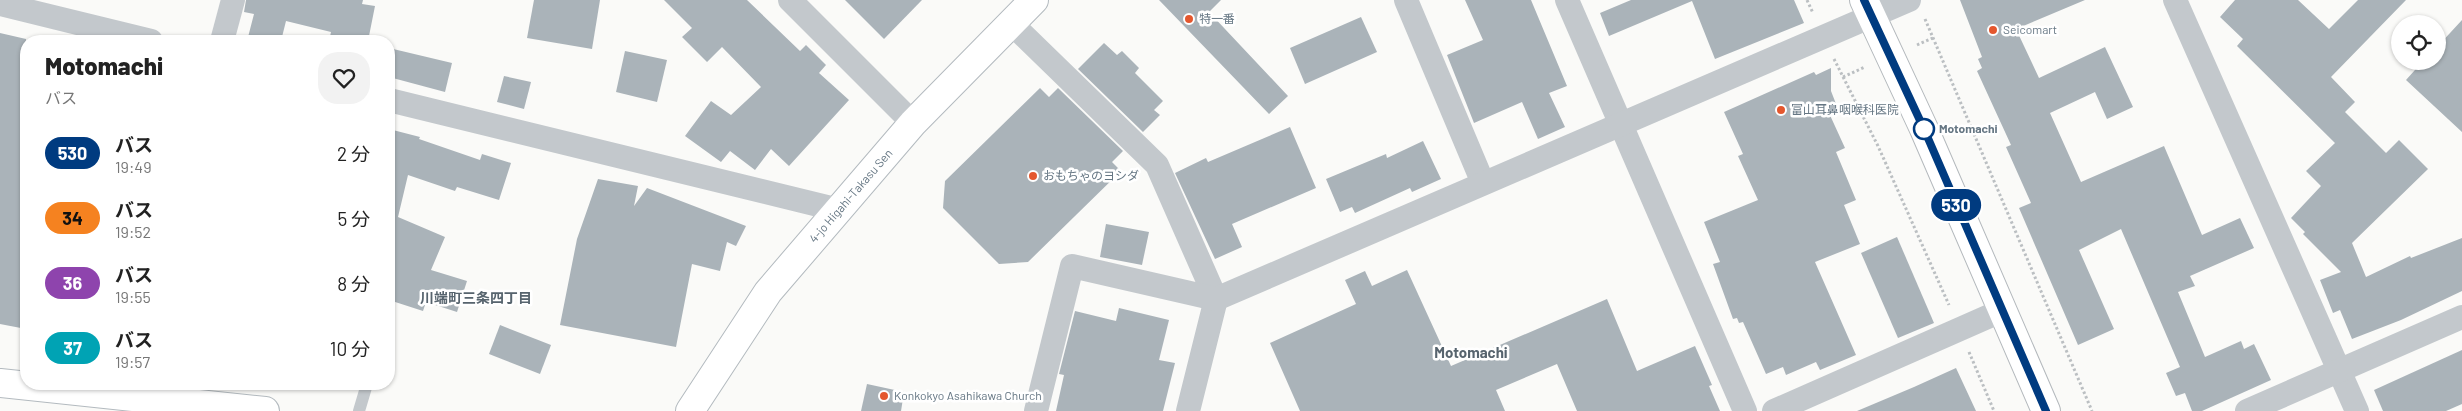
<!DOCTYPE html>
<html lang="ja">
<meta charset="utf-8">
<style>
body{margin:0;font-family:Barlow,"Noto Sans JP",sans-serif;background:#f2f2f2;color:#222;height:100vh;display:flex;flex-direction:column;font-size:19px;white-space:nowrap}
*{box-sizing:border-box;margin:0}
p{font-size:16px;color:#767676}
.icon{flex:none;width:28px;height:28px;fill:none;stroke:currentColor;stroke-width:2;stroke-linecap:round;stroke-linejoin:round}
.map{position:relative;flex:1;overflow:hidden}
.sheet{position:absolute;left:20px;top:35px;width:375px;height:355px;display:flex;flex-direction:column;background:#fff;border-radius:20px;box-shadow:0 1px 4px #0004}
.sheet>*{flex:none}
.badge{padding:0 10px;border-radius:16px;font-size:18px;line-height:32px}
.fabs{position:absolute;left:2391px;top:15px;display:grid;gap:10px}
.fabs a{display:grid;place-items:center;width:55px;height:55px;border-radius:50%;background:#fff;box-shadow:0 1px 4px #0004;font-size:25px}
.map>.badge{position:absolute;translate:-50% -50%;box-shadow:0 0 0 2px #fff}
.round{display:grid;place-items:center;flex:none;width:52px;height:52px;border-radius:20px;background:#f2f2f2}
.headline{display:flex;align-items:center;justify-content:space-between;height:85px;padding:0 25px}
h1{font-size:24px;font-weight:800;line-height:38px}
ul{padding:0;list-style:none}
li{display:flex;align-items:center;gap:15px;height:65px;padding:0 25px}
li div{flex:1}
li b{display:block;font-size:19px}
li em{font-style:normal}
li .badge{min-width:55px;font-weight:700;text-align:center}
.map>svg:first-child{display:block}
</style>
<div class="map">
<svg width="2462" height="411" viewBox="0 0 2462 411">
<rect width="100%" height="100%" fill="#fafaf8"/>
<!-- building -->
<g fill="#aab3b9">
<path d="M246,0H363L362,4L375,6L368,41H329L331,32L286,21L281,41H247L254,14L244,12Z"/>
<path d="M534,0H600L592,49L527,38Z"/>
<path d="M664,0H747L800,51L806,45L826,65L819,73L849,100L789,166L771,149L755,170L730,151L721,162L685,136L711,101L731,115L761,87L722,47L707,62L682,37L692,28Z"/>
<path d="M845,0H922L884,39Z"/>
<path d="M1159,0H1221L1209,12L1288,96L1269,114Z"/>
<path d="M1465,0H1531L1567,86L1549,93L1565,127L1538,139L1522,102L1474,123L1447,55L1483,40Z"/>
<path d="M1631,0H1794L1804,23L1715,59L1692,1L1609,36L1600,13Z"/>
<path d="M1960,0H2085L2016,29L2039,78L2105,47L2133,107L2107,119L2095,92L2050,113L2081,182L2164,146L2202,235L2240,218L2254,248L2190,276L2195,286L2178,292L2205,357L2241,341L2244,349L2254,344L2271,380L2202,411H2192L2185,393L2176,396L2166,373L2180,367L2121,229L2079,250L2114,329L2078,345L2019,208L2031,203L2006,147L2011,145L1977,71L1982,68L1978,59L1982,57Z"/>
<path d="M2235,0H2298L2329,29L2358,0H2406L2331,77L2355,102L2345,112L2386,153L2399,140L2428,169L2352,243L2366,277L2410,256L2411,258L2462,238V291L2401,320L2352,339L2340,310L2333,313L2320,280L2341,272L2303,234L2305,232L2291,218L2321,186L2306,171L2335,143L2237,46L2243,39L2220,17Z"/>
<path d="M1361,17L1377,52L1305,84L1290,48Z"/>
<path d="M2462,20V132L2406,80L2423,61H2438V46Z"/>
<path d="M0,33L26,39V329L0,324Z"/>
<path d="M1104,43L1117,55L1122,51L1139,68L1135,73L1163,101L1154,110L1160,115L1143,132L1078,69Z"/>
<path d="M389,48L452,63L445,92L389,77Z"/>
<path d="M625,51L667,60L657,102L616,92Z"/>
<path d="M1831,68V91L1838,109L1829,113L1845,148L1836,152L1856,200L1844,205L1860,244L1815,262L1856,355L1820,370L1816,362L1786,375L1783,367L1766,374L1743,322L1739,323L1737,318L1733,319L1713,264L1720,262L1704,222L1758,200L1738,156L1743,154L1724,112L1814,72L1816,75Z"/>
<path d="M504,76L531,82L524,109L497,102Z"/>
<path d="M1040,88L1049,97L1058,88L1123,151L1112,162L1121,171L1028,262L999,264L943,208L945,181Z"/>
<path d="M1290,127L1316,188L1232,224L1242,247L1215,259L1175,173L1206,158L1208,162Z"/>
<path d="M389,129L420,137L419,139L480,160L482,154L511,163L499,200L457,187L455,191L408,175L398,217L445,237L431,270L467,281L457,312L426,302L423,311L389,300Z"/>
<path d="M1423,141L1441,179L1412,192L1410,188L1355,213L1352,207L1340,212L1326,179L1386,154L1387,158Z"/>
<path d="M598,179L638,186L634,206L647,188L746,226L736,246L727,242L720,271L692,264L676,347L560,325L577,239Z"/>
<path d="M1106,224L1149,232L1142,265L1100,257Z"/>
<path d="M1897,237L1934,323L1898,338L1861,253Z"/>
<path d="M1407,270L1451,366L1607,299L1637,371L1695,346L1712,385L1709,386L1720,411H1577L1557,364L1496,390L1505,411H1300L1270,343L1356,304L1345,280L1365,271L1372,286Z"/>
<path d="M1119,308L1169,320L1159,360L1175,363L1163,411H1056L1064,375L1059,374L1075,311L1116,321Z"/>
<path d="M500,325L551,345L540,374L489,354Z"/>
<path d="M2462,350V404L2446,411H2383L2374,390Z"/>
<path d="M1956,368L1976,411H1857L1914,387Z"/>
<path d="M867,384L904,392L901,411H861Z"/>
</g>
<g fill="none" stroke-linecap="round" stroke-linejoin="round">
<!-- secondary casing -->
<g stroke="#b3babf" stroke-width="30">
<g id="secondary">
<path d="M0,383L265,411"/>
<path d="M690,411L768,292L913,123L1034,0"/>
</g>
</g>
<!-- highway casing -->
<g stroke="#b4b9bd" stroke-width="30">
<path id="highway" d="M1864,0L1924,129L2046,411"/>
</g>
<!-- path -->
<g stroke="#bbbfc2" stroke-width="3" stroke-dasharray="2.5 2.5" stroke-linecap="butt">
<path d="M1807,0L1813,13"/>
<path d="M1925,19L2092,411"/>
<path d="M1917,45L1933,38"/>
<path d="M1834,59L1878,146L1949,305"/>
<path d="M1843,77L1865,67"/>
<path d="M1969,352L1994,411"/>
</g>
<!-- lane -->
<path stroke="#c3c8cc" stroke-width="12" d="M359,411L367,384"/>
<!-- street -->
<g stroke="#c3c8cc" stroke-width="24">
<path d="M790,0L913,123"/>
<path d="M1406,0L1483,183"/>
<path d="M1567,0L1745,411"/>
<path d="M2175,0L2357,411"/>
<path d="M0,4L151,41"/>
<path d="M1011,23L1157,165L1216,299L1188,411"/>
<path d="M222,41L233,0"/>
<path d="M389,100L839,210"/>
<path d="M1036,411L1072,266L1216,299L1909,0"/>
<path d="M1774,411L2001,311"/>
<path d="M2247,411L2462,317"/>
</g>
<!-- secondary -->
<use href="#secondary" stroke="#fff" stroke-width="28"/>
<!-- highway -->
<use href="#highway" stroke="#fff" stroke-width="28"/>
</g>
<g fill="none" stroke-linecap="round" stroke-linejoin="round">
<!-- line casing -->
<g stroke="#fff" stroke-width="11">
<path id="line" d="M1864,0L1924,129L2046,411"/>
</g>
<!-- line -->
<use href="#line" stroke="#003b80" stroke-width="8"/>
</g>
<!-- markers -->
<g fill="#e4572e" stroke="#fff" stroke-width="2">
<circle cx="1189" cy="19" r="5"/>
<circle cx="1993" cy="30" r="5"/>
<circle cx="1781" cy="110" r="5"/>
<circle cx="1033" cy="176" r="5"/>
<circle cx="884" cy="396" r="5"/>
</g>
<circle fill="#fff" stroke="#003b80" stroke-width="2.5" cx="1924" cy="129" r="10"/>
<g text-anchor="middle" stroke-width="5" stroke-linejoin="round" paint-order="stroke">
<!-- poi labels -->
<g font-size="12" fill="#657683" stroke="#fff" text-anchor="start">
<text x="1199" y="23">特一番</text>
<text x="2003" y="34">Seicomart</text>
<text x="1791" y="114">富山耳鼻咽喉科医院</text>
<text x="1043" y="180">おもちゃのヨシダ</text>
<text x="894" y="400">Konkokyo Asahikawa Church</text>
</g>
<!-- stop labels -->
<g font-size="12" font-weight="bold" fill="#657683" stroke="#fff" text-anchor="start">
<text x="1939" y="133">Motomachi</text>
</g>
<!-- street labels -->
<g font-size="12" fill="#657683" stroke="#fff">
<text transform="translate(851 196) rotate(-49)" y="4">4-jo Higahi-Takasu Sen</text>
</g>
<!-- neighbourhood labels -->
<g font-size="14" font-weight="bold" fill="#57646e" stroke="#fff">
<text x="476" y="303">川端町三条四丁目</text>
</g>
<!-- quarter labels -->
<g font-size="15" font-weight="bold" fill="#57646e" stroke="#fff">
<text x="1471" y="358">Motomachi</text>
</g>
</g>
</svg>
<div class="fabs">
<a><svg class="icon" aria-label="locate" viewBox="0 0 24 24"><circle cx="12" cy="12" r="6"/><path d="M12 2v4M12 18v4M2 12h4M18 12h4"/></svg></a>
</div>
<b class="badge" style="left:1956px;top:205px;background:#003b80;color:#fff">530</b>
<section class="sheet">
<div class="headline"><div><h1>Motomachi</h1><p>バス</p></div><a class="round"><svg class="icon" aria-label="heart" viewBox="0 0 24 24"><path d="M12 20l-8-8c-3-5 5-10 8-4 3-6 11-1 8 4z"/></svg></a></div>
<ul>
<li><span class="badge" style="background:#003b80;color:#fff">530</span><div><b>バス</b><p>19:49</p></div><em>2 分</em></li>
<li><span class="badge" style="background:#f58220;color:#111">34</span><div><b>バス</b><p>19:52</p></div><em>5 分</em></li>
<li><span class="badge" style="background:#8e44ad;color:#fff">36</span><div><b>バス</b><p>19:55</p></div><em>8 分</em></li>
<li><span class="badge" style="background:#00a3b4;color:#fff">37</span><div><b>バス</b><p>19:57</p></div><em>10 分</em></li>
</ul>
</section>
</div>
